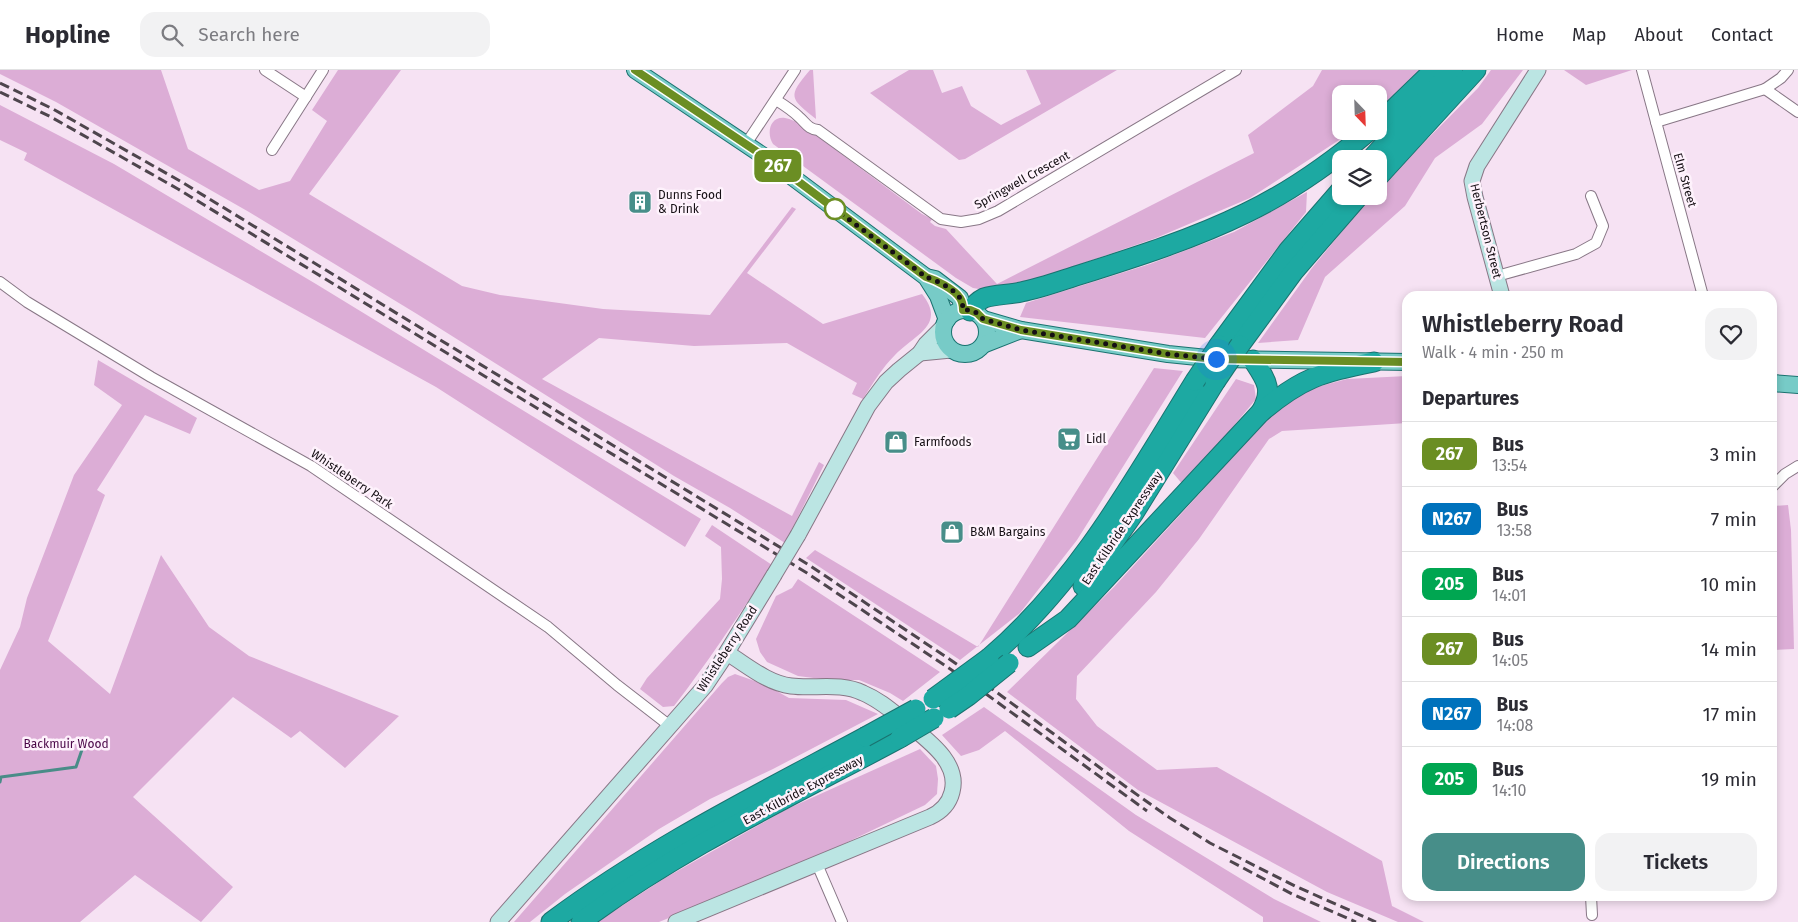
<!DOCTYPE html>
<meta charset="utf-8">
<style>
body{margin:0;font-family:"Fira Sans",sans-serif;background:#f2f2f3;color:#2b2b33;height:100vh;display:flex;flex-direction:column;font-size:19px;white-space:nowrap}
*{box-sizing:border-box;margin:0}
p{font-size:16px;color:#7c7c81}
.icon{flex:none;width:28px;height:28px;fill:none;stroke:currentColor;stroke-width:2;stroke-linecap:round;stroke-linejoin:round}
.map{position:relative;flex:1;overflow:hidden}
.panel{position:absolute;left:1402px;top:221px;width:375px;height:610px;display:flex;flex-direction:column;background:#fff;border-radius:15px;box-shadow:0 2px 8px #0003}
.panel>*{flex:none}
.badge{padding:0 10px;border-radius:8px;font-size:18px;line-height:32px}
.needle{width:32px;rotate:157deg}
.tools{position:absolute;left:1332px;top:15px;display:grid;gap:10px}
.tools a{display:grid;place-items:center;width:55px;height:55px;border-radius:10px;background:#fff;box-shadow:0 2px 8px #0003;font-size:25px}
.you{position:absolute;width:25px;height:25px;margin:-12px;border:4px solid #fff;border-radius:50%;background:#1a73e8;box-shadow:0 0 0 8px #1a73e833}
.map>.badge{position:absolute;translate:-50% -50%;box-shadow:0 0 0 2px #fff}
h2{padding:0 20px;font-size:19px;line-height:45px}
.round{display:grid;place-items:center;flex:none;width:52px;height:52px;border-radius:15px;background:#f2f2f3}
.headline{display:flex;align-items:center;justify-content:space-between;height:85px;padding:0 20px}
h1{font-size:24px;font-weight:600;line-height:38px}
.primary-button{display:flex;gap:10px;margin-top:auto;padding:10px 20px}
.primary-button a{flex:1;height:58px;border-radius:15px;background:#478e89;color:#fff;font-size:20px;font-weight:600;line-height:58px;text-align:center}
.primary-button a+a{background:#f2f2f3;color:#2b2b33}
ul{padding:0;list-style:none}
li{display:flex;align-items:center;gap:15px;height:65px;padding:0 20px;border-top:1px solid #e1e1e2}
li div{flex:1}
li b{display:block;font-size:19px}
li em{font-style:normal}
li .badge{min-width:55px;font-weight:700;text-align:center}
header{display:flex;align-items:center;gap:30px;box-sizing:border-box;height:70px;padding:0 25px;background:#fff;border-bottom:1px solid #e1e1e2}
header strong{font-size:24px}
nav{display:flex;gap:28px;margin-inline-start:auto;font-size:18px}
.search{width:350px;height:45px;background:#f2f2f3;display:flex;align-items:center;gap:12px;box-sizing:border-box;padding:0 18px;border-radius:15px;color:#7c7c81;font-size:19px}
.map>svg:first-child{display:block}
</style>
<header>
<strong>Hopline</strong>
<div class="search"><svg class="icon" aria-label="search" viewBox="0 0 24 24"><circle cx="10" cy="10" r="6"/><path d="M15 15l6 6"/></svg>Search here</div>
<nav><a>Home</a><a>Map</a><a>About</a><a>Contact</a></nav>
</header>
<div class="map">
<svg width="1798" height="852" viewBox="0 0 1798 852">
<rect width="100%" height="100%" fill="#f6e2f3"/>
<!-- green -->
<g fill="#dcadd6">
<path d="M0,0H161L188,79L259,120L290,111L327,51L312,40L338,0H401L309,124L462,216L500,225L603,239L710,245L792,137L796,139L747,203L823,254L922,224C947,255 914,265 895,285C882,298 873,313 863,329L852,324L857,313L787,273L694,276L599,268L542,309L792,446L819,392L824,395L785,473L730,438L674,406L417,244L249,142L56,32L0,4Z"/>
<path d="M810,0H813L816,49C790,28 787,27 810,0Z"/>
<path d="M909,0H933L942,23L962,16L971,36L1001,55L1041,34L1026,0H1117L965,89L959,90L870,23Z"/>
<path d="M1322,0H1421L1379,38V24H1341V61H1353L1250,128L1156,168L1049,205L997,219L985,220L973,218L956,208L773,74C766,63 770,46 785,48C791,49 796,52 801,54L922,144L932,149L930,152L935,156L946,159L997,214L1254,83L1248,65L1313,16Z"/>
<path d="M1491,0H1523L1482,54L1435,88L1405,136L1325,207L1298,270L1258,273L1312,198L1371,126H1379V118L1478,18Z"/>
<path d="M1564,0H1632L1586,15Z"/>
<path d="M0,35L114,94L316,214L701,449L685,477L436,317L24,90L27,83L0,70Z"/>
<path d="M1307,122L1306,142L1205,268L1020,247L1026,233L1150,194L1234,162Z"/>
<path d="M98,290L197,348L190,364L145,345L97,420L105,425L48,571L110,624L161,485L209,557L249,586L399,646L345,698L300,661L291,668L233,627L133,727L233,817L201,852L135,805L80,852H0V600L20,557L27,528L74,405L122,335L94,315Z"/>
<path d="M1154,298L1183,301L1077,470L1020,543L960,590L806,488L815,480L978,577Z"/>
<path d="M1407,306V353L1282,361L1269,369L1199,469L1156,522L1077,606L1076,629L1097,656L1157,700L1217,697L1382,791L1392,836L1424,852H1398L1327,822L1138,720L1007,622L1114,517L1201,422L1256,358L1302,321L1347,309Z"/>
<path d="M1236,309L1254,315L1256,329L1184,416L1173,403Z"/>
<path d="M1788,435L1791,460L1794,579L1773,580V436Z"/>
<path d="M712,455L772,495C740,543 709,591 674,636L663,637L640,619L647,608L720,529L722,509L721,477L705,466Z"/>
<path d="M798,509L940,602L903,631L890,623L859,610H829L798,606L767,592L760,582L756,569L776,526L792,518Z"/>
<path d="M735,604L766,615L789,628L846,630L878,644L773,699L710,729L659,759L565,824L530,852H514L722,613L728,607Z"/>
<path d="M984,637L1136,745L1274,829L1321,852H1263V847L1129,761L1005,661L979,680L961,686L942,665Z"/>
<path d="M920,679L936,696L938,709L937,724L925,735L808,791L659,852H597L665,808L787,739Z"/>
</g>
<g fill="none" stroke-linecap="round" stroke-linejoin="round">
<!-- stream -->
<path stroke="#498c88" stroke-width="3" d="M0,712L1,707L76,697L86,668"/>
<!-- street casing -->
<g stroke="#887786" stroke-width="12">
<g id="street">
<path d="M265,0L306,27"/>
<path d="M1642,0L1703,226"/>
<path d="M1765,19L1798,42"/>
<path d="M776,30C784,35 792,40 799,47C806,53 808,59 818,60L941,149L961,152L979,149L998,141L1236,0"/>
<path d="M1656,52L1765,19L1781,8L1788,0"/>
<path d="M746,74L795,0"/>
<path d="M272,80L323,0"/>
<path d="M1497,206L1576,184L1596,173L1603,156L1591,126"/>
<path d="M0,212L27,232L151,307L311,396L548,557L617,615L670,656"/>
<path d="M1772,417L1785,404L1798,396"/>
<path d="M817,794L842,852"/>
<path d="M1591,826L1592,845"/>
</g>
</g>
<!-- secondary casing -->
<g stroke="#887786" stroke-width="17">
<g id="secondary">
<path d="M1502,226L1475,127L1472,111L1477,96L1538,0"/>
<path d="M920,283L951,280"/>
<path d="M798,465L868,336L886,312L899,300L920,283L926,274L944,256"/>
<path d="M498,852L705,616L721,592L774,505"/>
<path d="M676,852L930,747C941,742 949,734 952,722C960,692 927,670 907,653C893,642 880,630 863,623C840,612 815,619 791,616C767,613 747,595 727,583"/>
</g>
</g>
<!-- primary casing -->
<g stroke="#1a7370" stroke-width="18">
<g id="primary">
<path d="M635,0L771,91L926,207L938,226L947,250"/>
<path d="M926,207L935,209L960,228L963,240"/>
<circle cx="965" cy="262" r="22"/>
<path d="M983,249L1021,260L1168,284L1217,289L1408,292"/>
<path d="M985,274L1021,260"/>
<path d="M1772,313L1798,315"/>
</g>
</g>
<!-- highway casing -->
<g stroke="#1a7370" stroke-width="21">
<g id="highway">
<path d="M1379,53L1434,0"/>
<path d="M1371,89L1453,0"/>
<path d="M1379,106L1476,0"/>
<path d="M970,241C974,235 978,231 984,228C996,224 1009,225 1021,222C1041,218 1060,211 1079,205C1136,187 1193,169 1246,143C1290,122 1332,92 1369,61"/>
<path d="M1219,275L1288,181L1341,120"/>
<path d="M1240,275L1294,201L1359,126"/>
<path d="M1253,290C1266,310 1274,319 1261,342"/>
<path d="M1083,516L1134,443L1215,312"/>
<path d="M1028,577L1068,549L1260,343C1301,308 1322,302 1374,292"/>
<path d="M989,588C1079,511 1134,410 1195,311"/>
<path d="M551,852C650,778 757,725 865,667"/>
<path d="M581,852C679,779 792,726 900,668"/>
</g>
</g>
<!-- street -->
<use href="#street" stroke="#fff" stroke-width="10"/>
<!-- secondary -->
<use href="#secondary" stroke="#bbe5e3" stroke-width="15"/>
<!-- primary -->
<use href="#primary" stroke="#77cbc7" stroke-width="16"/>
<!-- highway -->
<use href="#highway" stroke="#1da9a2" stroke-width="19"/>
<!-- rail -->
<g stroke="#4e454d" stroke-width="3" stroke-dasharray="10 5" stroke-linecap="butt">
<path d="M0,13L53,39L180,111L809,495L973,605L1129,719L1170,748L1210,773L1295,816L1376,852"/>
<path d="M0,22L51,47L178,119L807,503L971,613L1147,741"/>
<path d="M1230,791L1292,824L1356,852"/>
</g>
<!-- secondary-bridge casing -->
<g stroke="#887786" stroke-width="17" stroke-linecap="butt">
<path id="secondary-bridge" d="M774,505L798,465"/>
</g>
<!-- highway-bridge casing -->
<g stroke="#1a7370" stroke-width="21" stroke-linecap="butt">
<g id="highway-bridge">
<path d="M1195,311L1219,275"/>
<path d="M1215,312L1240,275"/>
<path d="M933,629L989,588"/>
<path d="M949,639L968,626L1009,593"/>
<path d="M865,667L916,639"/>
<path d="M900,668L934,648"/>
</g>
</g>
<!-- secondary-bridge -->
<use href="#secondary-bridge" stroke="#bbe5e3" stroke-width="15"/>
<!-- highway-bridge -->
<use href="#highway-bridge" stroke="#1da9a2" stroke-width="19"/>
</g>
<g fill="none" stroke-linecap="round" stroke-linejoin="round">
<!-- line casing -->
<g stroke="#fff" stroke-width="11">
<path id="line" d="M635,0L771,91L926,207C936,210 954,219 960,228C962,231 963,236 963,240H970L977,243L983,249L1021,260L1168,284L1216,289L1408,292"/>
</g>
<!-- line -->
<use href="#line" stroke="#6b8e23" stroke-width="8"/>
<!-- walk -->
<path stroke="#150f14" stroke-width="5" stroke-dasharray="0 9" d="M835,139L926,207C936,210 954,219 960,228C962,231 963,236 963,240H970L977,243L983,249L1021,260L1168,284L1216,289"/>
</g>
<!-- icons -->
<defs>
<g id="building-square" transform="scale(1.25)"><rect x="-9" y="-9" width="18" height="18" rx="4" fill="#478e89" stroke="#fef2fc"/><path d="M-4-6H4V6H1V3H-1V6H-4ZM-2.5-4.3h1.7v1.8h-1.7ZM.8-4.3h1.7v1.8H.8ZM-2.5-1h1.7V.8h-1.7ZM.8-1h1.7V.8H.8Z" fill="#fff"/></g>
<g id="supermarket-square" transform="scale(1.25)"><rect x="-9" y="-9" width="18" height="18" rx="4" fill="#478e89" stroke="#fef2fc"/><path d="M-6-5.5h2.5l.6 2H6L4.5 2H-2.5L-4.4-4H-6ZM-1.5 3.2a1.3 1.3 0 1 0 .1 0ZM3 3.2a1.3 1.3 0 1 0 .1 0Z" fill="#fff"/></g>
<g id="shop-square" transform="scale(1.25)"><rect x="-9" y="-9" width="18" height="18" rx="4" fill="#478e89" stroke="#fef2fc"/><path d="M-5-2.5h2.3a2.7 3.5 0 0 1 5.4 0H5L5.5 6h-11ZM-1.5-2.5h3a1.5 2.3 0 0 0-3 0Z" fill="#fff"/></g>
</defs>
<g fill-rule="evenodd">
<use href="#building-square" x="640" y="132"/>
<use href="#supermarket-square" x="1069" y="369"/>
<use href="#shop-square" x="896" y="372"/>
<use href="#shop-square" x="952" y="462"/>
</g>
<!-- markers -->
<circle fill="#fff" stroke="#6b8e23" stroke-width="2.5" cx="835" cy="139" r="10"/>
<g text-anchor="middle" stroke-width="5" stroke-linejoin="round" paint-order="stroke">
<!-- street labels -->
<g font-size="12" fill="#150f14" stroke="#fef2fc">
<text transform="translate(1022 110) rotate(-29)" y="4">Springwell Crescent</text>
<text transform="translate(1685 110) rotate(74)" y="4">Elm Street</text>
<text transform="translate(1486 161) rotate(76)" y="4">Herbertson Street</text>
<text transform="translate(352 409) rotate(34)" y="4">Whistleberry Park</text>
<text transform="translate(1122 458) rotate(-56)" y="4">East Kilbride Expressway</text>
<text transform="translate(727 579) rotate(-57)" y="4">Whistleberry Road</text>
<text transform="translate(803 720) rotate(-28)" y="4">East Kilbride Expressway</text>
</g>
<!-- poi labels -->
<g font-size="12" fill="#150f14" stroke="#fef2fc" text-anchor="start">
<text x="658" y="129">Dunns Food<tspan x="658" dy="14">&amp; Drink</tspan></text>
<text x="1086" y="373">Lidl</text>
<text x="914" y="376">Farmfoods</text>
<text x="970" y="466">B&amp;M Bargains</text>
</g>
<!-- park labels -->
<g font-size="12" fill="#490546" stroke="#fef2fc">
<text x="66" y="678">Backmuir Wood</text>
</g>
</g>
</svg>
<div class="tools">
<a><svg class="needle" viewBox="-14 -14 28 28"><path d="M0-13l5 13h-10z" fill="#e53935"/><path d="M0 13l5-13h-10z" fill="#7c7c81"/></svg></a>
<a><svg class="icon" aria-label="layers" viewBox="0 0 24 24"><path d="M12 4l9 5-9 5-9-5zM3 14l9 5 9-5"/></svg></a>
</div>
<div class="you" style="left:1216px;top:289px"></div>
<b class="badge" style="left:778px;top:96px;background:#6b8e23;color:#fff">267</b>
<section class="panel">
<div class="headline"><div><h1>Whistleberry Road</h1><p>Walk · 4 min · 250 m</p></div><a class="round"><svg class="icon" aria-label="heart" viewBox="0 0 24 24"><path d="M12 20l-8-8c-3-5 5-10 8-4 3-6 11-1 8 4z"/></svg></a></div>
<h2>Departures</h2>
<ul>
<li><span class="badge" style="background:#6b8e23;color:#fff">267</span><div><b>Bus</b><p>13:54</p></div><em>3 min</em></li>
<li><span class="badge" style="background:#0072bc;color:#fff">N267</span><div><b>Bus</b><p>13:58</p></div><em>7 min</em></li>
<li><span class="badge" style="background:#00a651;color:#fff">205</span><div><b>Bus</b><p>14:01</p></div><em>10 min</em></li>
<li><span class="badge" style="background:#6b8e23;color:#fff">267</span><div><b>Bus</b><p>14:05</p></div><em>14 min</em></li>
<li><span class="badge" style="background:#0072bc;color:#fff">N267</span><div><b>Bus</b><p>14:08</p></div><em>17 min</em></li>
<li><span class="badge" style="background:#00a651;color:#fff">205</span><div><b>Bus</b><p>14:10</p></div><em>19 min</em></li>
</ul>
<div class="primary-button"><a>Directions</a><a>Tickets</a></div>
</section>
</div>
